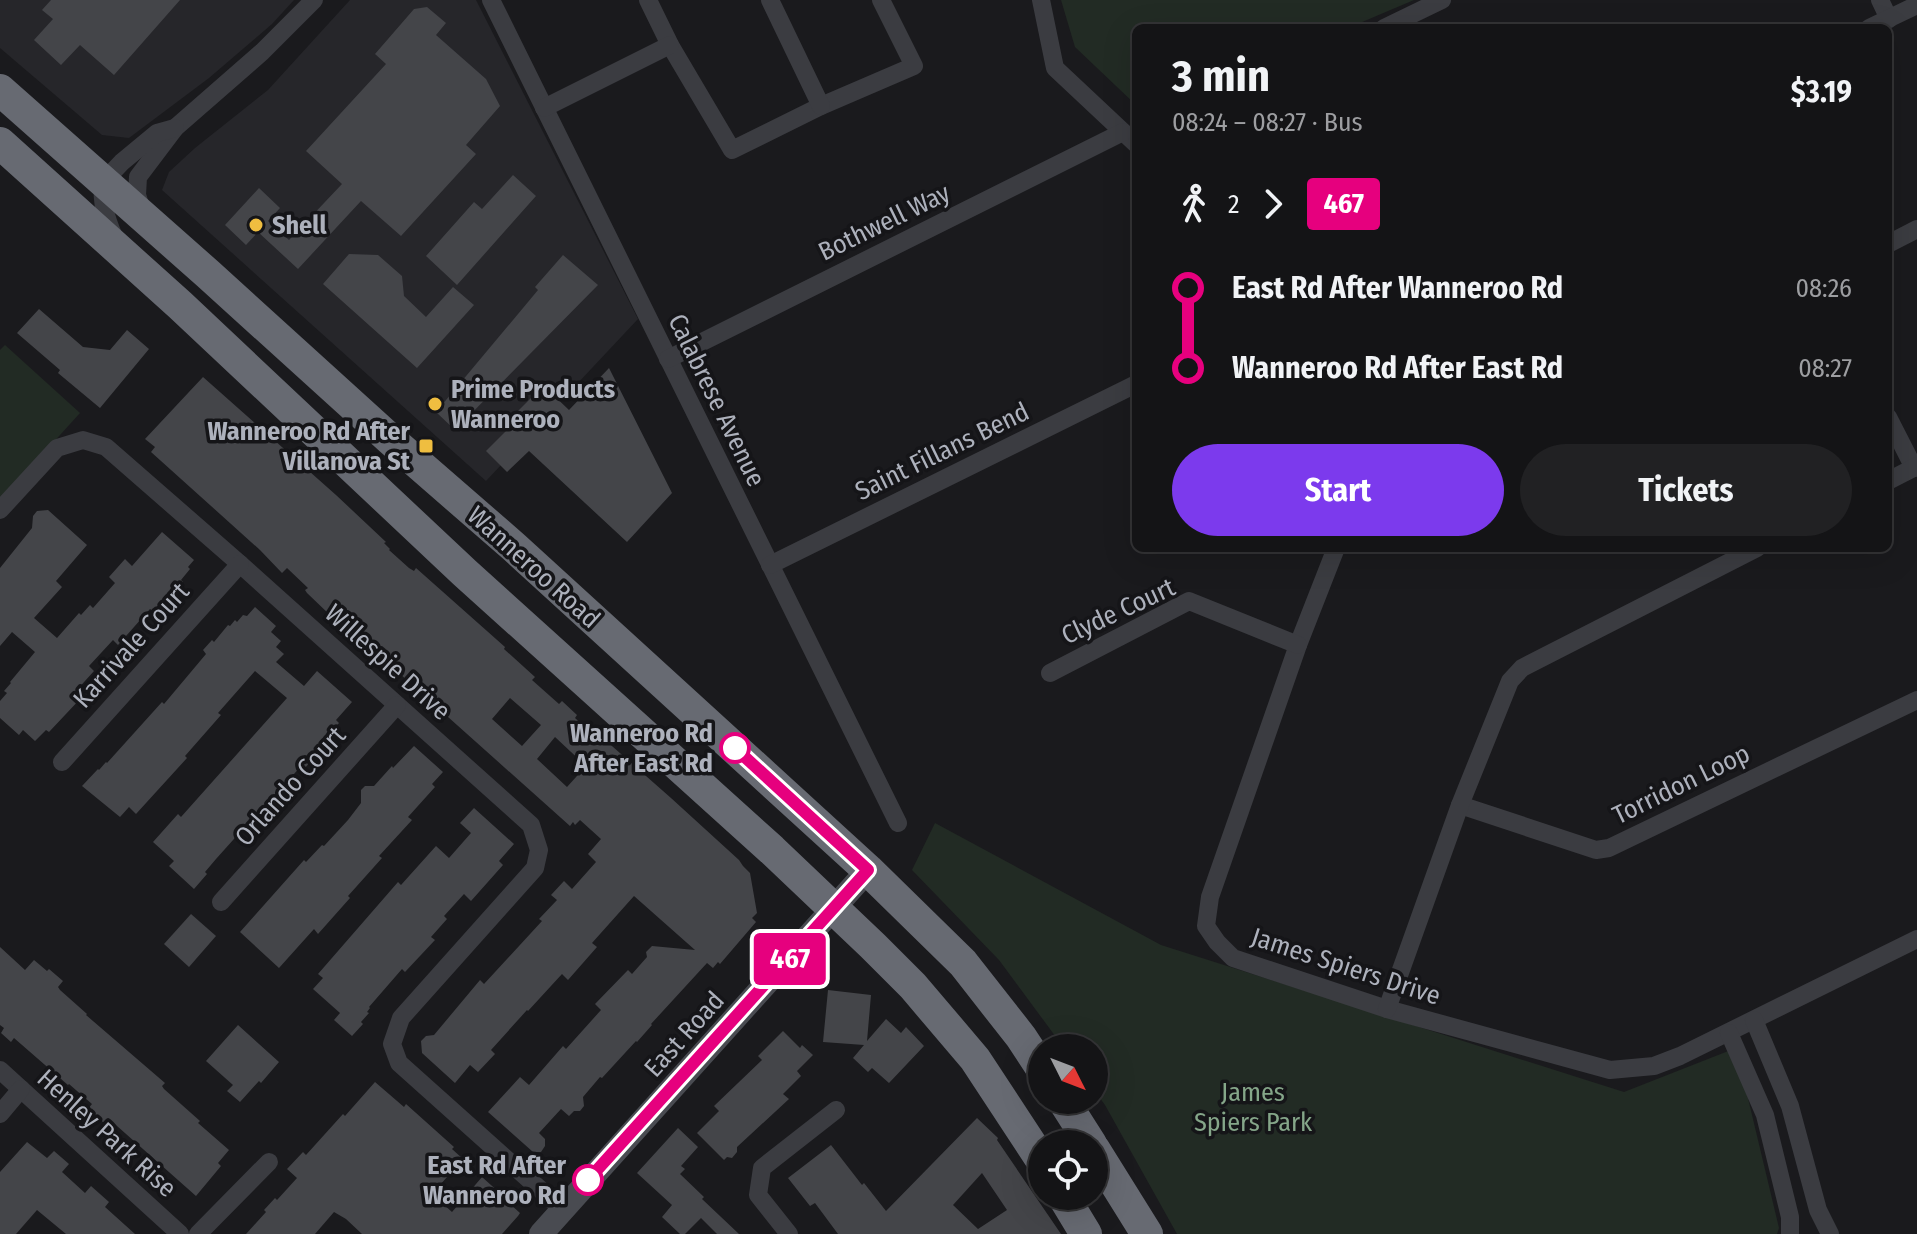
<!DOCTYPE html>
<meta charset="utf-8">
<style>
body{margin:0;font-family:"Fira Sans Condensed",sans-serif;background:#212123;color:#f1f3f6;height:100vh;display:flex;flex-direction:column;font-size:30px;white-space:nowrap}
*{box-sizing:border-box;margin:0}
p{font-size:26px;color:#9d9ea1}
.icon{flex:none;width:44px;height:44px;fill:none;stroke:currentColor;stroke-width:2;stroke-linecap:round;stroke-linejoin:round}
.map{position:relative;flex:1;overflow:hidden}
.panel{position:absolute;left:1132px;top:24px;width:760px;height:528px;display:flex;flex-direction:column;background:#141416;border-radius:12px;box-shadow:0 8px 32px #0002,0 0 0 2px #333335}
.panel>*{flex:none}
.badge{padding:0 16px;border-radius:6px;font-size:28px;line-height:52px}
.needle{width:52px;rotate:132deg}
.controls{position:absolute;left:1028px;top:1034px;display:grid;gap:16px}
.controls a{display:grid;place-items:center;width:80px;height:80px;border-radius:50%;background:#141416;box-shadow:0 8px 32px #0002,0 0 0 2px #333335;font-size:40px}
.map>.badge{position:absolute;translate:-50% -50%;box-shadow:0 0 0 4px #fff}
.legs{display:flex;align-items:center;gap:12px;height:88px;padding:0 40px;font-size:26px}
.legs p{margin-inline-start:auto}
.summary{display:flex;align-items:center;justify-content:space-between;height:136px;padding:0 40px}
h1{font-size:44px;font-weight:700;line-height:60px}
.button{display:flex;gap:16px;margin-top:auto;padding:16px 40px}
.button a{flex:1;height:92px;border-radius:48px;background:#7c3aed;color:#fff;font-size:32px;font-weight:700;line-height:92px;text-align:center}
.button a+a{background:#212123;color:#f1f3f6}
ul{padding:0 40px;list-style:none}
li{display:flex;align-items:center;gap:28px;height:80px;font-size:30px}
li i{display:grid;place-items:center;width:12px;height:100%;margin:0 10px;background:currentColor}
li i::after{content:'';width:20px;height:20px;margin:-10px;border:6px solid;border-radius:50%;background:#141416}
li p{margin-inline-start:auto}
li:first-child i{background:linear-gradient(#0000 50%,currentColor 0)}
li:last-child i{background:linear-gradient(currentColor 50%,#0000 0)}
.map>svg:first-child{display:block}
</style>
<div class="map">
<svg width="1917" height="1234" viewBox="0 0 1917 1234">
<rect width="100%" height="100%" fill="#1a1a1d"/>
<!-- built -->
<g fill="#26262a">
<path d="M0,0H294L272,24L209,78L129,138L102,135L0,48Z"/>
<path d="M350,0H476L638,319L486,481L162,190L169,172L195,148L268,90Z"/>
</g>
<!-- green -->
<g fill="#222b24">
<path d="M1061,0H1414L1348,28H1136V105L1075,47Z"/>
<path d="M5,345L80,413L0,501V350Z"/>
<path d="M935,823L1161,945L1624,1092L1736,1048L1779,1228L1777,1234H1177L1105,1105L1094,1090V1048H1064L999,960L912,870Z"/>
</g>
<!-- building -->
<g fill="#444549" fill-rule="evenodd">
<path d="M51,0H180L114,75L80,45L61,65L34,40L53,19L42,10Z"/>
<path d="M427,7L446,23L436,35L486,79L500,106L466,145L476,154L401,236L361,201L298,269L258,232L246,245L225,225L259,188L280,208L268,221L289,240L342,184L306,151L386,64L375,54L414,9Z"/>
<path d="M513,175L536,196L457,285L426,256L474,202L482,209Z"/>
<path d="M349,254L378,255L402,276L404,296L426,317L453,287L474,305L417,368L323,284Z"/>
<path d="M563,255L598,285L455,430L436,412L538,290L535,287Z"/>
<path d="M39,309L83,347L110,350L127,330L149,349L100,408L58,373L60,370L17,333Z"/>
<path d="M609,368L672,493L627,542L529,451L507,472L486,451L521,416L517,412L537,392L540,395L546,388L569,410Z"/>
<path d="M203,377L336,495L386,542L384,543L390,549L389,550L409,568L414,571L416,568L505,647L504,649L535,677L532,680L559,704L562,701L577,715L575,718L602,742L604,739L671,798L739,860L743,866L750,873L757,913L752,918L756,922L720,964L718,962L713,968L707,963L651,1024L652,1025L637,1042L636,1041L602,1078L600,1077L583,1097L584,1106L580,1111H574L569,1116L561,1109L539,1133L545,1139V1146L541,1152H533L488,1112L520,1077L529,1085L563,1046L566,1049L601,1010L595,1004L628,970L632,974L647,957L646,952L652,946L695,950L634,896L592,943L597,947L568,980L562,974L528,1011L527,1010L491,1050L495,1054L478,1072L470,1065L455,1083L422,1053L421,1041L426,1036L434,1035L480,980L484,984L542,921L539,919L557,900L551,895L564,881L572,889L596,862L588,854L601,839L580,820L575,825L573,822L570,826L410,683L387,662L389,659L336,616H331L307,593L305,590L308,588L287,568L282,573L260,550L151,452L155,447L145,439ZM510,698L541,725L522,746L492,719ZM555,737L586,766L567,787L537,759Z"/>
<path d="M48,510L87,545L56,581L62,587L34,618L57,638L79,613L81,615L90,605L93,608L115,583L109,577L125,559L132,566L162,532L194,560L188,567L190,569L181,580L183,582L171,595L170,593L153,611L150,609L118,645L113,640L89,666L94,671L75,692L81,698L49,732L46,730L35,741L23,730L19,735L0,718V701L7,693L4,691L11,683L10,682L35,652L12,632L0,646V568L32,528L33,516L37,511Z"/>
<path d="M255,607L276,626L271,632L281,641L276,647L284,654L276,662L304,686L317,671L352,702L336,720L339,723L314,751L317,754L305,768L302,765L294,774L275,795L276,796L245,833L242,830L216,859L205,872L207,874L194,889L169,866L174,861L153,842L178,814L181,817L287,698L255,671L218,713L221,715L185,756L187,758L136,814L129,807L120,817L82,786L98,769L99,770L106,762L107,763L162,702L164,704L206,654L203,650L212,640L214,642L228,625L230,626L235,620L237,622L243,615L247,616Z"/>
<path d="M414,746L443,772L432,784L435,787L408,817L412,820L379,856L382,858L348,896L350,898L318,934L314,929L279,968L240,932L304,860L306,862L322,845L324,846L348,820L361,803V790L365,786H374L392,766L393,768Z"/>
<path d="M474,808L514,844L499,861L503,865L471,901L464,894L444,916L447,919L431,937L435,940L405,972L402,969L369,1007L370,1008L367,1012L369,1013L361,1022L363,1024L352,1036L334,1020L340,1013L313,989L323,978L318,974L398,882L401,885L436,846L449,858L471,833L460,823Z"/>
<path d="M191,914L216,936L189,967L164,944Z"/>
<path d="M0,947L25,970L34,960L47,971L49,969L63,981L58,987L60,990L87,1014L86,1015L165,1083L162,1086L164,1089L200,1121L198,1123L229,1150L218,1163L221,1166L196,1196L108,1118L104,1123L88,1109L92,1104L69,1084L68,1085L14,1038L11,1042L1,1033L4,1028L0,1025Z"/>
<path d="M828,990L871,995L867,1041L886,1019L901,1033L906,1027L924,1046L889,1083L872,1068L868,1072L853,1058L864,1045L823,1042Z"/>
<path d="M238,1025L279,1062L261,1083L259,1081L240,1102L227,1091L233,1085L206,1061Z"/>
<path d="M783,1031L800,1048L802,1045L813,1055L797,1071L801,1076L783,1094L789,1099L737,1147V1152L732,1158L727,1157L724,1160L697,1133L719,1111L714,1106L762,1060L758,1056Z"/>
<path d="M375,1082L404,1107L406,1104L454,1147L452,1149L463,1159L432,1194L452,1212L482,1177L511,1203L510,1204L520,1213L518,1216L502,1234H362L346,1219L334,1212L315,1234H246L266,1212L264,1210L275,1198L277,1200L297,1178L287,1169L303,1152L306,1155L343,1114L345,1116Z"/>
<path d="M977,1118L998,1138L997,1140L1061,1234H838L815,1203L810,1206L788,1178L831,1145L862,1185L864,1183L886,1211ZM982,1173L1007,1210L978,1229L953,1205Z"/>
<path d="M678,1128L698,1147L681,1166L685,1169L680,1174L704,1197L702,1199L739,1234H717L701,1218L685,1234H680L662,1217L672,1205L637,1173Z"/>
<path d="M27,1142L47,1158L54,1151L69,1164L62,1172L85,1193L91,1186L109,1202L105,1207L135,1234H66L37,1210L16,1234H0V1172Z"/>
</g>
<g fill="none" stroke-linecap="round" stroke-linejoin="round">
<!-- street -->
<g stroke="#3b3c41" stroke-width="18">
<path d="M491,0L898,823"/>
<path d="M648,0L670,45L732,150L821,106L914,66L881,0"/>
<path d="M770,0L821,106"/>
<path d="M1041,0L1055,68L1136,144"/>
<path d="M1880,0L1889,19"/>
<path d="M1384,28L1442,0"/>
<path d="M1869,28L1917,5"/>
<path d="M544,108L670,45"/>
<path d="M142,211L137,195L138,177L175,128L262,52L314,0"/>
<path d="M114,237C106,218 101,203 103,182L122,162L157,133L175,128"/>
<path d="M1888,244L1917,229"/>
<path d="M668,359L1123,132"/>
<path d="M1888,417L1914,468"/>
<path d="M1888,481L1917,466"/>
<path d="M0,510L57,448L83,440L106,447L240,564L531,825L539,850L535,868L401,1018L392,1044L399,1063L562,1209"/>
<path d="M1336,548L1298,645L1210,897L1206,926L1217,942L1233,958L1387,1009L1610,1070L1654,1066L1680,1056L1917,939"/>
<path d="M770,565L1136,384"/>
<path d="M1050,673L1189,601L1298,645"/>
<path d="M62,762L240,564"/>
<path d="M1460,805L1596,850L1609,848L1917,700"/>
<path d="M221,902L397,705"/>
<path d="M1387,1009L1460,805L1510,681L1522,668L1757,548"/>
<path d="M1754,1020L1790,1106L1818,1210L1830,1234"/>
<path d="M1729,1033L1765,1115L1790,1217V1234"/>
<path d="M0,1070L180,1234"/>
<path d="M0,1114L21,1089"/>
<path d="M198,1234L269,1162"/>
<path d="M789,1234L758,1195L762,1168L836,1110"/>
</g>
<!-- secondary -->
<path stroke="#494b51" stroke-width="24" d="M541,1234L868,870"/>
<!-- highway -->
<g stroke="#676a72" stroke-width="32">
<path d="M0,90L208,274L391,440L514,547L868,870L963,963L1021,1037L1042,1069"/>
<path d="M0,143L180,305L465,573L772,850L873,946L913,986L975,1059L1042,1161"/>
<path d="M1063,1100L1091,1144"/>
<path d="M1094,1149L1147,1234"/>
<path d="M1063,1196L1086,1234"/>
</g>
</g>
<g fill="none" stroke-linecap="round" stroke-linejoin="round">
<!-- line-1 casing -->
<g stroke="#fff" stroke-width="18">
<path id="line-1" d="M588,1180L868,870L735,748"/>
</g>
<!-- line-1 -->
<use href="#line-1" stroke="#e6007e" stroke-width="12"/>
</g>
<!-- markers -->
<g fill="#efbe40" stroke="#151518" stroke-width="3">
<circle cx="256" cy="225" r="8"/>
<circle cx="435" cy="404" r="8"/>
<rect x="418" y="438" width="16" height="16" rx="4"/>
</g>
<g fill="#fff" stroke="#e6007e" stroke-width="4">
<circle cx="735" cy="748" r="14"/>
<circle cx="588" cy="1180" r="14"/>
</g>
<g text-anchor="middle" stroke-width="7" stroke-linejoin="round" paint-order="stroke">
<!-- street labels -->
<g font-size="26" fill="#adb1bc" stroke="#151518">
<text transform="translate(884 222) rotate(-26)" y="9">Bothwell Way</text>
<text transform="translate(717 400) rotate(64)" y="9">Calabrese Avenue</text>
<text transform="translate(942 451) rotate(-26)" y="9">Saint Fillans Bend</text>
<text transform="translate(534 567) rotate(42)" y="9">Wanneroo Road</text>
<text transform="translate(1118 611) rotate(-25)" y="9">Clyde Court</text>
<text transform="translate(131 645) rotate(-48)" y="9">Karrivale Court</text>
<text transform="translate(388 662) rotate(42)" y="9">Willespie Drive</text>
<text transform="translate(1681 784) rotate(-26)" y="9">Torridon Loop</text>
<text transform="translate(290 786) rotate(-48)" y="9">Orlando Court</text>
<text transform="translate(1346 966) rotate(18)" y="9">James Spiers Drive</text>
<text transform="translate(684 1034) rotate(-48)" y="9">East Road</text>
<text transform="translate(107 1133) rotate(42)" y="9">Henley Park Rise</text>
</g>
<!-- poi labels -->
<g font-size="26" font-weight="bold" fill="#adb1bc" stroke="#151518" text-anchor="start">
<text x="272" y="234">Shell</text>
<text x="451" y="398">Prime Products<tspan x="451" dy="30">Wanneroo</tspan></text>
<text x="410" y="440" text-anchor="end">Wanneroo Rd After<tspan x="410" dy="30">Villanova St</tspan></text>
</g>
<!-- stop labels -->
<g font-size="26" font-weight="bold" fill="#adb1bc" stroke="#151518" text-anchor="end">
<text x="713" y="742">Wanneroo Rd<tspan x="713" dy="30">After East Rd</tspan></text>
<text x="566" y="1174">East Rd After<tspan x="566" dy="30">Wanneroo Rd</tspan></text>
</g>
<!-- park labels -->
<g font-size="26" fill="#85a689" stroke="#151518">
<text x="1253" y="1101">James<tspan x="1253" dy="30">Spiers Park</tspan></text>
</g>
</g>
</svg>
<div class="controls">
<a><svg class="needle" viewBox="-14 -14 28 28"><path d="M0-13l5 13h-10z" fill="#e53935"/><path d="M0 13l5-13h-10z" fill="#9d9ea1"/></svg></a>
<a><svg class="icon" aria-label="locate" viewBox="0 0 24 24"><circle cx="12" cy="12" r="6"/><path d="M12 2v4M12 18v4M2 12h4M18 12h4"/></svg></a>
</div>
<b class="badge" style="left:790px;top:959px;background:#e6007e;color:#fff">467</b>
<section class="panel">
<div class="summary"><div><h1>3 min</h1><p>08:24 – 08:27 · Bus</p></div><b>$3.19</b></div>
<div class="legs"><svg class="icon" aria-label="walk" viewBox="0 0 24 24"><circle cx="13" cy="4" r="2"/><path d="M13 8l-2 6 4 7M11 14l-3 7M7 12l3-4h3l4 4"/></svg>2<svg class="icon" aria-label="forward" viewBox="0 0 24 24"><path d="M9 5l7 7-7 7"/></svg><b class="badge" style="background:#e6007e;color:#fff">467</b></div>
<ul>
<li><i style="color:#e6007e"></i><b>East Rd After Wanneroo Rd</b><p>08:26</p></li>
<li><i style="color:#e6007e"></i><b>Wanneroo Rd After East Rd</b><p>08:27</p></li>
</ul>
<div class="button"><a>Start</a><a>Tickets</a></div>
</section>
</div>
